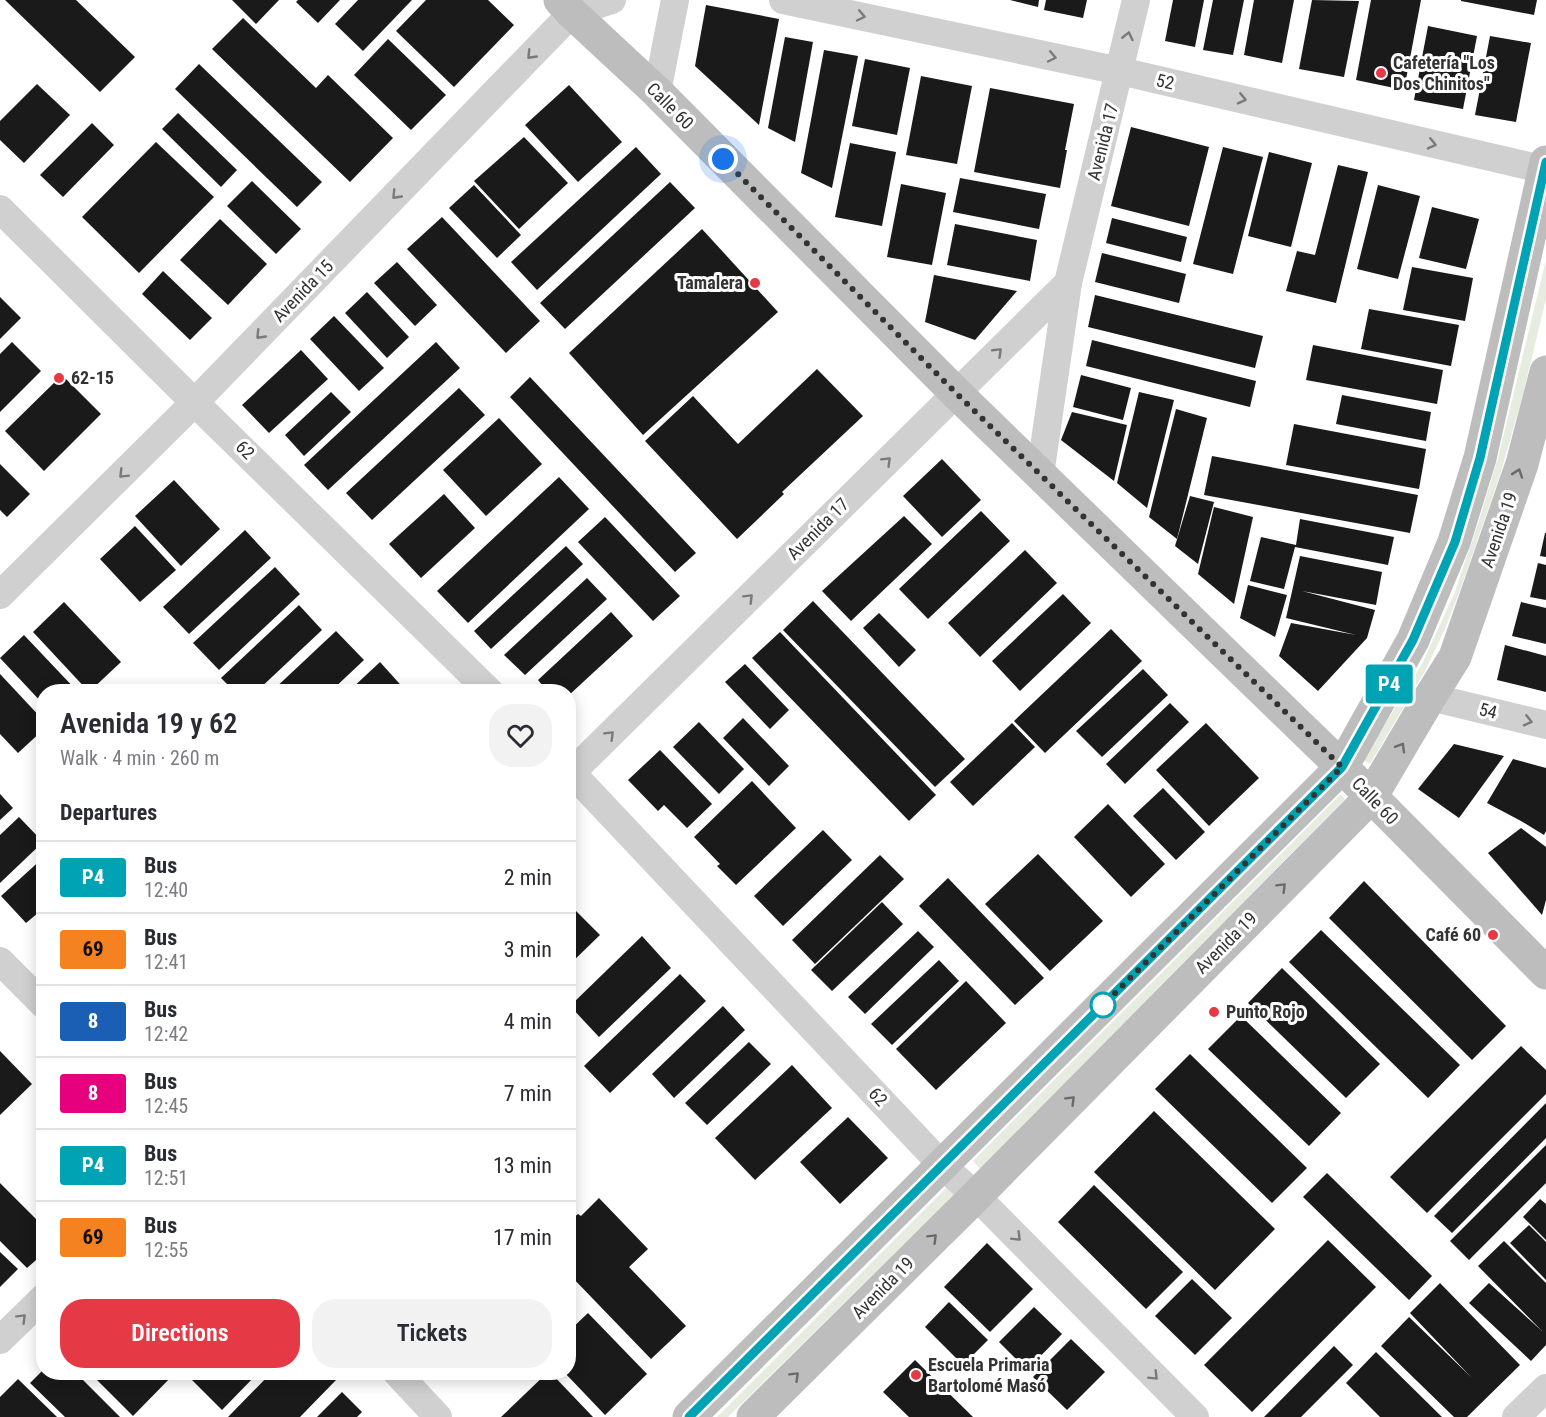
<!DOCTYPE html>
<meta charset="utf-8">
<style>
body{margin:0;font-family:"Roboto Condensed",sans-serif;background:#f2f2f3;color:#2b2b33;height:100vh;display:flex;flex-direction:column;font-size:22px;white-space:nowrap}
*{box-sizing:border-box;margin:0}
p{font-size:20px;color:#7c7c81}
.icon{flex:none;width:33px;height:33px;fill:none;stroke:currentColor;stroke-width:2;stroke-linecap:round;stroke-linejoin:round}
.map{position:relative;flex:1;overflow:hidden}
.details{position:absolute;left:36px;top:684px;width:540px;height:696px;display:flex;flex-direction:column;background:#fff;border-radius:24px;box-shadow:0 3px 15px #0003}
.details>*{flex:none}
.badge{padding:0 12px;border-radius:4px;font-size:21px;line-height:39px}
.you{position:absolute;width:30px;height:30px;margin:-15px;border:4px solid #fff;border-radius:50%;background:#1a73e8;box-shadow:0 0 0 9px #1a73e833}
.map>.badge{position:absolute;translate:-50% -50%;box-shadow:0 0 0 3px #fff}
h2{padding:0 24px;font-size:22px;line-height:54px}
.round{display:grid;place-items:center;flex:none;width:63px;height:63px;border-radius:24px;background:#f2f2f3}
.overview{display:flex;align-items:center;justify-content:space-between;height:102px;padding:0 24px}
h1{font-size:28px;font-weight:600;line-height:45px}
.cta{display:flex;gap:12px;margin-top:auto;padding:12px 24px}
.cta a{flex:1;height:69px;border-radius:24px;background:#e63946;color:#fff;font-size:24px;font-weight:600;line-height:69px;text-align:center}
.cta a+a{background:#f2f2f3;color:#2b2b33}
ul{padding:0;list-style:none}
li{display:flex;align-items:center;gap:18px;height:72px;padding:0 24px;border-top:2px solid #e1e1e2}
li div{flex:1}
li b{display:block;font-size:22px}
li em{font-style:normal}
li .badge{min-width:66px;font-weight:700;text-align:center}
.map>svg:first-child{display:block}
</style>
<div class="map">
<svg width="1546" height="1417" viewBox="0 0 1546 1417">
<rect width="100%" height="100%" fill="#fff"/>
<!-- green -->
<g fill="#e6ecdf">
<path d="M1546,260V299L1522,398L1500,475L1459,593L1445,629L1425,671L1370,764L1363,760L1422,664L1454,594L1476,530L1498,458Z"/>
<path d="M1341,794L1345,799L980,1169L973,1161Z"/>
<path d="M950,1184L957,1192L728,1417H717Z"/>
</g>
<!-- building -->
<g fill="#1a1a1a">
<path d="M5,0H76L135,57L100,92Z"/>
<path d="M232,0H279L256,24Z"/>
<path d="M298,0H340L318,23L296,2Z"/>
<path d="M358,0H412L363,51L335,24Z"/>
<path d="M426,0H488L514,25L454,87L396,31Z"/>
<path d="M1010,0H1039L1038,7Z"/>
<path d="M1046,0H1087L1083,18L1044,10Z"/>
<path d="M1173,0H1204L1195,47L1165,41Z"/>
<path d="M1213,0H1244L1233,55L1203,50Z"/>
<path d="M1254,0H1294L1282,63L1244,55Z"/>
<path d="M1312,0L1359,1L1344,77L1299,69Z"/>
<path d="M1371,0H1421L1404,90L1356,80Z"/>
<path d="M1461,0H1537L1534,15L1461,1Z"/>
<path d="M706,5L779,19L759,125L695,66Z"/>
<path d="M243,18L316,88L328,75L393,138L350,182L212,49Z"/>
<path d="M1428,26L1477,36L1463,109L1414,100Z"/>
<path d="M1490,36L1531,43L1516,122L1475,115Z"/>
<path d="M785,37L813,42L795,142L768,128Z"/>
<path d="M388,39L446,95L411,130L354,75Z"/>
<path d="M824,50L858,56L832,188L801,173Z"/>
<path d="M865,59L910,68L897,135L852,126Z"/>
<path d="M199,64L322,182L297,207L175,89Z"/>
<path d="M921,76L972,86L957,164L906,155Z"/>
<path d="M37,84L70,115L24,163L0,140V121Z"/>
<path d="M569,85L622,142L578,182L525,125Z"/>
<path d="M990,88L1074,104L1065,150H1067L1060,188L974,172Z"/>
<path d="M178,113L237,170L221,187L162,129Z"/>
<path d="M92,123L114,145L63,197L40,175Z"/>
<path d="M1131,127L1209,147L1189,226L1111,206Z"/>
<path d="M524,137L568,183L519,229L474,181Z"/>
<path d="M156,142L214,197L139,273L82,217Z"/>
<path d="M850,143L896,152L882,226L835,217Z"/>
<path d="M636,147L661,174L537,290L511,262Z"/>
<path d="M1223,147L1263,157L1233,274L1193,264Z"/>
<path d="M1269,152L1312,163L1291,247L1248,236Z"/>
<path d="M1338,165L1368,172L1336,303L1286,291L1297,251L1315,255Z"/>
<path d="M960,178L1046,194L1039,229L953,212Z"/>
<path d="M252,181L301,229L276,254L227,206Z"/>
<path d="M670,182L695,208L565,329L540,303Z"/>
<path d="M901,184L946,193L932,265L887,257Z"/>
<path d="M474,185L521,235L497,258L449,208Z"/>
<path d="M1378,185L1420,196L1398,279L1357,269Z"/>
<path d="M1432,207L1479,219L1466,269L1419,258Z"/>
<path d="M442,217L540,321L506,353L407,249Z"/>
<path d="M1112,218L1187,237L1181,262L1106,243Z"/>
<path d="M220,219L267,264L228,305L180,260Z"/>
<path d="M955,224L1037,240L1030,281L947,265Z"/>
<path d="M702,229L778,312L643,435L569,353Z"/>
<path d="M1102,253L1186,274L1179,303L1095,282Z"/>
<path d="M397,262L437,305L415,326L374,283Z"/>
<path d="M1412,267L1473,278L1465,321L1403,310Z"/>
<path d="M163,271L212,318L190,340L142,294Z"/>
<path d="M934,275L1017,291L975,340L925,322Z"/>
<path d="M367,292L409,337L387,358L345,313Z"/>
<path d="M1095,295L1263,336L1255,368L1088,327Z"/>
<path d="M0,297L21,318L0,339Z"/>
<path d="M1369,309L1459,325L1451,366L1361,349Z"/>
<path d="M334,316L384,368L359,391L310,339Z"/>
<path d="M1092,340L1256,381L1250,407L1086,366Z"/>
<path d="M12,342L41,371L0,412V354Z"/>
<path d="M436,342L460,368L328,490L304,465Z"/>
<path d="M1313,345L1443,370L1437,404L1306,380Z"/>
<path d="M301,350L328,379L269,433L242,405Z"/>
<path d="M817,369L863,416L782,492L784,494L737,539L645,441L693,396L738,444Z"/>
<path d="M62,375L101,414L44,471L5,431Z"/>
<path d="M1081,375L1131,388L1123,420L1073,407Z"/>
<path d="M530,377L696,553L675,572L510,397Z"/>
<path d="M459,388L485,415L372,520L346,493Z"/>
<path d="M331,392L351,412L304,456L285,435Z"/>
<path d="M1139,392L1174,400L1147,508L1117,483Z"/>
<path d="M1342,395L1431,412L1426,441L1336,424Z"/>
<path d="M1176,409L1207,418L1177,539L1149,517Z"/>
<path d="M1072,412L1127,425L1114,481L1061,440Z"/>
<path d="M499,418L542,464L486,516L443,470Z"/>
<path d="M1294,424L1426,449L1419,489L1286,465Z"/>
<path d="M1212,456L1418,495L1410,533L1204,495Z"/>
<path d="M942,459L981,500L942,537L903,496Z"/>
<path d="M0,464L30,494L7,517L0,510Z"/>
<path d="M559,477L589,509L468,623L437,591Z"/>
<path d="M174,480L220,529L181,566L135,516Z"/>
<path d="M444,494L475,528L421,578L389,544Z"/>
<path d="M1190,496L1214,502L1198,564L1175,546Z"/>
<path d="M1214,507L1253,517L1234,604L1198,574Z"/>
<path d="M981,511L1010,541L928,619L899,589Z"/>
<path d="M904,516L932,544L851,621L822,591Z"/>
<path d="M605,517L680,596L653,621L578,542Z"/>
<path d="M1300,519L1394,537L1388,565L1295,547L1284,589L1250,581L1261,537L1296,545Z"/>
<path d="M135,526L176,570L140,602L100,559Z"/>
<path d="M245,530L271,558L189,634L163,607Z"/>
<path d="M1545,533H1546V557L1540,556Z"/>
<path d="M566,546L583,564L491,649L474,631Z"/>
<path d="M1025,550L1057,583L980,657L948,623Z"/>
<path d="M1300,556L1382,572L1376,605L1302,591L1375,610L1367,638L1318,691L1279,656L1291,623L1356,635L1286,618Z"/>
<path d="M1538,563L1546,565V600L1530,597Z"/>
<path d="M275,567L300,594L219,670L193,643Z"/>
<path d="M587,578L607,599L525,675L504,655Z"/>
<path d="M1248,585L1287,595L1275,637L1240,618Z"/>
<path d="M1063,594L1091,623L1020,691L992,661Z"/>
<path d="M813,601L965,759L935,787L783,630Z"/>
<path d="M64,602L121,662L89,692L33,632Z"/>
<path d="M1521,602L1546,608V644L1512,636Z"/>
<path d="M299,605L322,630L256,692H235L221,678Z"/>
<path d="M611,612L633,636L568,696V692H548L538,680Z"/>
<path d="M879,613L916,650L899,667L863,628Z"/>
<path d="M1111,629L1142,661L1045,753L1014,721Z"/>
<path d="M336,631L364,660L330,692H271Z"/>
<path d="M780,632L936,795L909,821L752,658Z"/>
<path d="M24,635L78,692H44V705L0,658Z"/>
<path d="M1505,645L1546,656V692L1497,680Z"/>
<path d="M380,662L407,692H348Z"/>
<path d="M745,664L789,710L770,729L725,682Z"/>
<path d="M1143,669L1168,695L1102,757L1076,731Z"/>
<path d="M0,674L44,721V729L18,753L0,734Z"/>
<path d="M1170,703L1189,722L1125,784L1106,764Z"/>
<path d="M743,718L789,766L769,786L723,738Z"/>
<path d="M699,722L744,769L719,794L673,747Z"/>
<path d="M1012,723L1035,747L973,806L950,782Z"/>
<path d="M1206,723L1259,778L1209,826L1156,770Z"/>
<path d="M1454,744L1504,756L1459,818L1418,789Z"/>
<path d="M660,750L712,804L687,828L664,805L658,811L628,780Z"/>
<path d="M1513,759L1546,768V831L1544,835L1521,821L1487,803Z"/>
<path d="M752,781L796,828L736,885L717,866L720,864L694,837Z"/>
<path d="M1163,788L1205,832L1176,860L1133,816Z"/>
<path d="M0,794L13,808L0,820Z"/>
<path d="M1108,804L1165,864L1131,897L1074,837Z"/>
<path d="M19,817L43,842L0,883V835Z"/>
<path d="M1521,828L1546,847V900L1542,915L1488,853Z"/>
<path d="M823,830L852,860L783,926L754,896Z"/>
<path d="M1038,854L1103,921L1050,971L985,904Z"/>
<path d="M880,855L904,879L815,964L792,940Z"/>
<path d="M44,857V908L26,923L1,896Z"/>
<path d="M948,878L1044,978L1015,1005L919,906Z"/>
<path d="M1364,881L1506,1026L1472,1060L1329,918Z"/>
<path d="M882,902L903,924L832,991L811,970Z"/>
<path d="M568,903L600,935L568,966Z"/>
<path d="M1321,930L1460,1065L1428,1098L1289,962Z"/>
<path d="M918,931L934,947L865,1014L848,997Z"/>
<path d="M642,936L671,968L599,1037L570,1006Z"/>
<path d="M939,960L959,981L892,1045L871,1024Z"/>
<path d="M1282,968L1380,1064L1346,1098L1248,1003Z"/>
<path d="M680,974L706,1001L610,1093L584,1066Z"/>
<path d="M966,981L1006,1023L936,1090L896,1049Z"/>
<path d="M723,1006L745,1030L674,1098L652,1074Z"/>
<path d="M1241,1016L1341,1113L1309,1146L1208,1049Z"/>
<path d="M749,1042L771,1064L707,1125L685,1103Z"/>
<path d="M1521,1046L1546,1070V1094L1427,1213L1390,1177Z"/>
<path d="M0,1051L32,1084L0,1115Z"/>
<path d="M1190,1054L1307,1168L1272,1203L1155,1089Z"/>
<path d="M792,1065L832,1108L755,1180L715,1138Z"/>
<path d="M1546,1103V1138L1452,1233L1434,1216Z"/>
<path d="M1154,1111L1275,1229L1215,1290L1094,1172Z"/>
<path d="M848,1117L888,1158L840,1204L800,1162Z"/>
<path d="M1546,1145V1183L1469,1260L1450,1241Z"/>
<path d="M1327,1173L1432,1276L1409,1300L1303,1197Z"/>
<path d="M0,1183L44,1227V1253L27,1268L0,1241Z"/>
<path d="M1094,1185L1183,1272L1146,1309L1058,1222Z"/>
<path d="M599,1198L648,1249L629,1267L686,1326L651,1359L568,1273V1222L578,1214L581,1216Z"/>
<path d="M1540,1199L1546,1204V1240L1523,1217Z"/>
<path d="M1529,1225L1546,1242V1280L1510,1243Z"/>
<path d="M1328,1240L1376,1287L1252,1412L1204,1365Z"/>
<path d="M1504,1241L1546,1283V1345L1531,1361L1469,1303L1489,1283L1542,1331L1478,1266Z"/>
<path d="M987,1243L1033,1289L990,1332L944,1287Z"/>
<path d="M0,1252L18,1269L0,1287Z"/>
<path d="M1192,1279L1232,1318L1195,1355L1155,1316Z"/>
<path d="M1440,1283L1520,1365L1467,1417H1454L1381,1346L1409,1317L1471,1377L1410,1313Z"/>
<path d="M949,1302L988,1340L963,1365L925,1327Z"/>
<path d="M1034,1307L1062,1334L1027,1370L999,1342Z"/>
<path d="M588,1313L647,1374L605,1415L564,1372H568V1332Z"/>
<path d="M1071,1339L1105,1372L1067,1410L1033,1377Z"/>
<path d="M1334,1346L1353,1365L1301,1417H1264Z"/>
<path d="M1376,1352L1442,1417H1380L1346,1383Z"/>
<path d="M915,1360L973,1417H909L883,1392Z"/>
<path d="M44,1369V1372H75L120,1417H65L30,1383Z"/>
<path d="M101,1372H176L133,1416L95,1378Z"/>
<path d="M197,1372H259L222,1410L191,1379Z"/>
<path d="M272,1372H333L338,1378L300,1417H228Z"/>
<path d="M473,1372H488L480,1380Z"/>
<path d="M548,1372H550L593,1417H501Z"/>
<path d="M18,1379L57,1417H0V1397Z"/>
<path d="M342,1392L362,1412L357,1417H317Z"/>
</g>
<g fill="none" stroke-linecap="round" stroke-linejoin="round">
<!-- street -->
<g stroke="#d0d0d0" stroke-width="28">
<path d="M783,0L1120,71L1546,170"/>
<path d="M657,92L675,0"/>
<path d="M0,209L184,392L490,692"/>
<path d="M1040,475L1068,283"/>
<path d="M0,595L195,402L572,13L612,0"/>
<path d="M1430,697L1546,725"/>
<path d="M568,769L942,1165L976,1196L1195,1417"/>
<path d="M568,776L1068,283L1136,0"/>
<path d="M0,961L44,1005"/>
<path d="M0,1340L44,1297"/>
<path d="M396,1372L438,1417"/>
<path d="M1516,1417L1546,1388"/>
</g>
<!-- secondary -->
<g stroke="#bdbdbd" stroke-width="33">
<path d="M560,0L572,13L657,92L956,393L1342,767L1546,973"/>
<path d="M689,1417L1342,767L1413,640L1454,542L1480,458L1546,162"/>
<path d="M753,1417L976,1196L1371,797L1430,697L1455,657L1522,464L1546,372"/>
</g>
</g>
<!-- one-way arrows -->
<defs><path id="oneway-chevron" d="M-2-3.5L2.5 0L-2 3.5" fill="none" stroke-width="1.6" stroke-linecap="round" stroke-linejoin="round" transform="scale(1.5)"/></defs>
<g stroke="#7a7a7a">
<use href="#oneway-chevron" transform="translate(861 16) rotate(12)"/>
<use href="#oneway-chevron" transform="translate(1128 36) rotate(-77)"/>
<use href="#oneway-chevron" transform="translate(531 55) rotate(134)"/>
<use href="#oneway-chevron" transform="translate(1052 57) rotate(12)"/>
<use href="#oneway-chevron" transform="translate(1242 99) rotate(13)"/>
<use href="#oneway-chevron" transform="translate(1432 144) rotate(13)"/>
<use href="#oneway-chevron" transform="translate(396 195) rotate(134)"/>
<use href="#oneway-chevron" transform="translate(260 335) rotate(134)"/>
<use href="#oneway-chevron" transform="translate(998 352) rotate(-44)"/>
<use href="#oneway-chevron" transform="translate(887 461) rotate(-45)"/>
<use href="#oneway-chevron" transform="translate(123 474) rotate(135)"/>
<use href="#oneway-chevron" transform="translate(749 598) rotate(-45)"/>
<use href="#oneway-chevron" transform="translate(1528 721) rotate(14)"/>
<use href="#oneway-chevron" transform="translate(610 735) rotate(-45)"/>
<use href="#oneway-chevron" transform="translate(1017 1237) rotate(45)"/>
<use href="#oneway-chevron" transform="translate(22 1318) rotate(-45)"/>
<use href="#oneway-chevron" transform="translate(1154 1376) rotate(45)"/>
</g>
<g stroke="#6a6a6a">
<use href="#oneway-chevron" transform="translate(1518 473) rotate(-71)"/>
<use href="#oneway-chevron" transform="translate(1401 747) rotate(-59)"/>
<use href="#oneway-chevron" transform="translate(1282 887) rotate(-45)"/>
<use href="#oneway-chevron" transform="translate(1071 1100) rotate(-45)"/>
<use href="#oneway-chevron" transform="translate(933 1238) rotate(-45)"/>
<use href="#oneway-chevron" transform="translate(795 1376) rotate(-45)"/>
</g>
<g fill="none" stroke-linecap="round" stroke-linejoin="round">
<!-- line casing -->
<g stroke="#fff" stroke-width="14">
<path id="line" d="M689,1417L1342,767L1413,640L1455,542L1480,458L1546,162"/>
</g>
<!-- line -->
<use href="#line" stroke="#00a3b4" stroke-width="9"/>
<!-- walk -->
<path stroke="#333" stroke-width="6" stroke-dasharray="0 10.8" d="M723,159L956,393L1342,767L1103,1005"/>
</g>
<!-- markers -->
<g fill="#e63946" stroke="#fff" stroke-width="2">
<circle cx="1381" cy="73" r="6"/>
<circle cx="755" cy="283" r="6"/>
<circle cx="59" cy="378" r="6"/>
<circle cx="1493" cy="935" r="6"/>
<circle cx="1214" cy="1012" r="6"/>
<circle cx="916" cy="1375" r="6"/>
</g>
<circle fill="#fff" stroke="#00a3b4" stroke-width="3" cx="1103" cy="1005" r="12"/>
<g text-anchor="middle" stroke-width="6" stroke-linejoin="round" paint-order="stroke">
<!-- poi labels -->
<g font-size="18" font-weight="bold" fill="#333" stroke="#fff" text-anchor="start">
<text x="1393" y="69">Cafetería "Los<tspan x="1393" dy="21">Dos Chinitos"</tspan></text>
<text x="743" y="289" text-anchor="end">Tamalera</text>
<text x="71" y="384">62-15</text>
<text x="1481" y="941" text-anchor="end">Café 60</text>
<text x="1226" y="1018">Punto Rojo</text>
<text x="928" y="1371">Escuela Primaria<tspan x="928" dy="21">Bartolomé Masó</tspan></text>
</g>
<!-- street labels -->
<g font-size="18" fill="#333" stroke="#fff">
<text transform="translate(1165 82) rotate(13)" y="6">52</text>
<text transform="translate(670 106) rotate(45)" y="6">Calle 60</text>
<text transform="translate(1103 142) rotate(-76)" y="6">Avenida 17</text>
<text transform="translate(303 291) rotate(-46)" y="6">Avenida 15</text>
<text transform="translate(245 450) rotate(45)" y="6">62</text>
<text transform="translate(818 529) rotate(-45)" y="6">Avenida 17</text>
<text transform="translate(1499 530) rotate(-71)" y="6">Avenida 19</text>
<text transform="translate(1488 711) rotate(14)" y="6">54</text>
<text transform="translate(1375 801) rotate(46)" y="6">Calle 60</text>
<text transform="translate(1226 943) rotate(-45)" y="6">Avenida 19</text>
<text transform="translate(878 1097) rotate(47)" y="6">62</text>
<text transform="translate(883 1288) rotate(-45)" y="6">Avenida 19</text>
</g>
</g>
</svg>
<div class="you" style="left:723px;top:159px"></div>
<b class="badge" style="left:1389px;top:684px;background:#00a3b4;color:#fff">P4</b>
<section class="details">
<div class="overview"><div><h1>Avenida 19 y 62</h1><p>Walk · 4 min · 260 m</p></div><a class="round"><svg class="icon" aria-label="heart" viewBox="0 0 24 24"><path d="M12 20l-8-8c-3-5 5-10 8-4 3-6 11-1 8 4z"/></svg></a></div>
<h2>Departures</h2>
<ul>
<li><span class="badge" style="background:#00a3b4;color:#fff">P4</span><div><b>Bus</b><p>12:40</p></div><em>2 min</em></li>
<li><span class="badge" style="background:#f58220;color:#111">69</span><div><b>Bus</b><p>12:41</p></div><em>3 min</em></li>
<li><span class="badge" style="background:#1a5fb4;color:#fff">8</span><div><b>Bus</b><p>12:42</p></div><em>4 min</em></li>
<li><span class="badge" style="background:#e6007e;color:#fff">8</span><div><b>Bus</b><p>12:45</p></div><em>7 min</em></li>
<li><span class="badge" style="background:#00a3b4;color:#fff">P4</span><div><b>Bus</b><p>12:51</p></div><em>13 min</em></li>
<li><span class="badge" style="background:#f58220;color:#111">69</span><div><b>Bus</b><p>12:55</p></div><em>17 min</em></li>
</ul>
<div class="cta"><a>Directions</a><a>Tickets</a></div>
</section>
</div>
